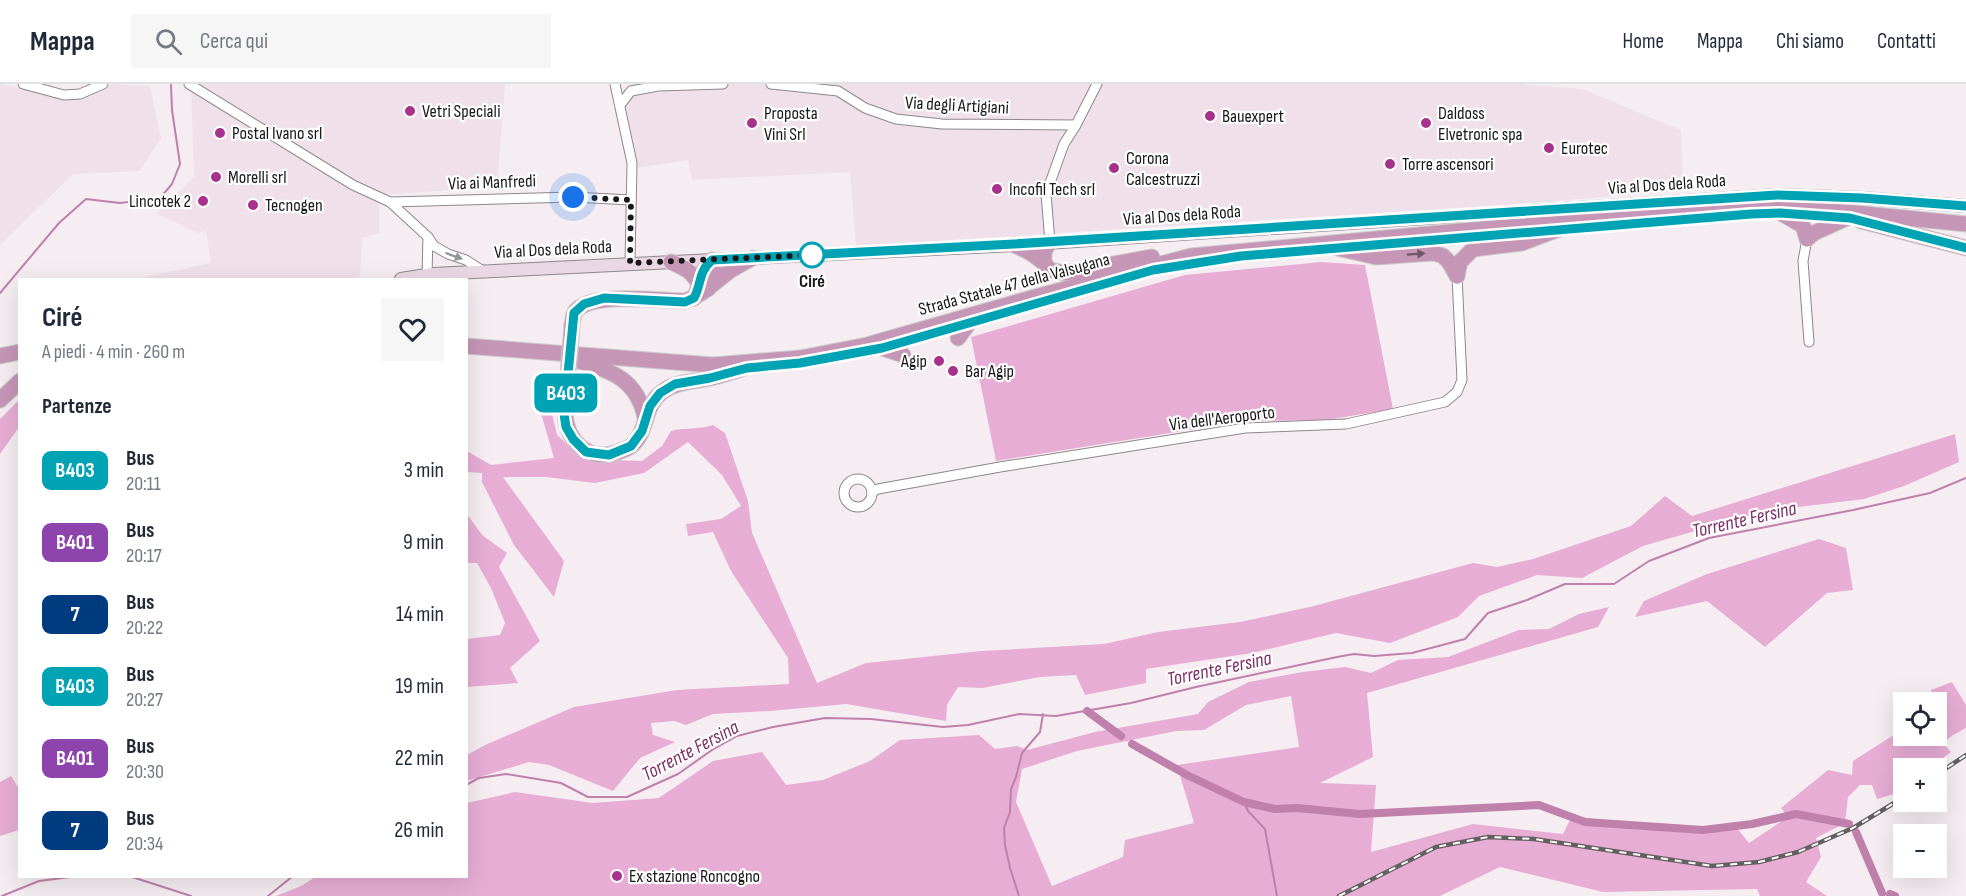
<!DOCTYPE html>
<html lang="it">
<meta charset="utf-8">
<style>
body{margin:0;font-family:"Sofia Sans Condensed",sans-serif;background:#f6f6f7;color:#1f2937;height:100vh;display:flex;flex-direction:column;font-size:22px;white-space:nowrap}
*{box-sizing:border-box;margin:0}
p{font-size:20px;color:#747a83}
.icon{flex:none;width:33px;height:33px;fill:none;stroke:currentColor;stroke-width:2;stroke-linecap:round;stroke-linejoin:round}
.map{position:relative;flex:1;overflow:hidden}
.side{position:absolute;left:18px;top:194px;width:450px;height:600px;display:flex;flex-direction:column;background:#fff;border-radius:0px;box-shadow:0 6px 24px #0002}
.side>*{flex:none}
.badge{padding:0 12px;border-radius:9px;font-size:21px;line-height:39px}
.controls{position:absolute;left:1893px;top:608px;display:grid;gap:12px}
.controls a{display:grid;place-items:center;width:54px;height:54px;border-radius:0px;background:#fff;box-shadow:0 6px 24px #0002;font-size:30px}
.you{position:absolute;width:30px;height:30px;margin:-15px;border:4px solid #fff;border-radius:50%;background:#1a73e8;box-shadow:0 0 0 9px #1a73e833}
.map>.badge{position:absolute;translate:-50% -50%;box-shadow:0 0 0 3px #fff}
h2{padding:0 24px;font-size:22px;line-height:54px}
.round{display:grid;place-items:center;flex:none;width:63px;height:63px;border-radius:0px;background:#f6f6f7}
.summary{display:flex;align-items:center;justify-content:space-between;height:102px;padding:0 24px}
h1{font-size:28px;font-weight:700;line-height:45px}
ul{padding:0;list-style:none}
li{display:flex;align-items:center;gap:18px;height:72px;padding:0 24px}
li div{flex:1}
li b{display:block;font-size:22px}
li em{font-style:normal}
li .badge{min-width:66px;font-weight:700;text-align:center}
header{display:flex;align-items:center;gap:36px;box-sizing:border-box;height:84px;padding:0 30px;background:#fff;border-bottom:2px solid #e0e1e3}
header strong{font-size:28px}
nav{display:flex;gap:33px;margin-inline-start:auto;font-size:21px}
.search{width:420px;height:54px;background:#f6f6f7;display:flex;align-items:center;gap:15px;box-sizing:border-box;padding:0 21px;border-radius:0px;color:#747a83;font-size:22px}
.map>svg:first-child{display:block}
</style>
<header>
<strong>Mappa</strong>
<div class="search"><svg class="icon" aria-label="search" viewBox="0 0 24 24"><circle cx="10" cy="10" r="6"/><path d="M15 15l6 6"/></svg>Cerca qui</div>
<nav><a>Home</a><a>Mappa</a><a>Chi siamo</a><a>Contatti</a></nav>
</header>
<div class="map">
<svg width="1966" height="812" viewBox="0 0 1966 812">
<rect width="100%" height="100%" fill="#f5edf2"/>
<!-- built -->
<g fill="#efe0ea">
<path d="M0,0L75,14L113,0L150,2L161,54L140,87L73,90L0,161Z"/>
<path d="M191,0H505L497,103L379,111V149L362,154L360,193L352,195H136L211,179L206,146L198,149L157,130L194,93Z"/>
<path d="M630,0H1519L1582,5L1681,46L1683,107L1501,121L856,162L850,88L692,96L688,76L636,84L622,10Z"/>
</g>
<!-- green -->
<g fill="#e7add4" fill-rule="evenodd">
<path d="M1321,178L1365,181L1393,325L1326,336L1245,337L996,377L971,253L1185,191Z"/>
<path d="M553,301L550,321L557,351L584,375L642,377L662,362L671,347C685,343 699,346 713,341L725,349L748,417L752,449L817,599L866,579L981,567L1104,560L1158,548L1240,538L1310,523L1473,479L1497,483L1533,475L1631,442L1665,412L1692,432L1955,350L1959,378L1904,402L1864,415L1765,427L1643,462L1582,494L1537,491L1479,512L1458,533L1390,559L1336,549L1252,569L1146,585V599L1085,611L1076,591L1040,593L982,604L958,603L947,621L946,637L846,620L770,627L713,630L686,641L674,637L651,639L653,651L675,658L640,674L613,707L549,681L529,678L467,697V671L485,661L574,623L677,606L789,600L788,574L731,487L713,448L688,452L686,440L721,435L741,422L722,391L688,358L644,389L595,399L546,393H503L564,477L554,513L514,461L482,398V389L466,388L467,367L491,381L554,374L538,319Z"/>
<path d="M19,316V343L0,370V335Z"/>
<path d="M467,430L482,451L507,469L499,483L540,557L510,584L518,599L467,603V555L500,551L505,539L491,504L477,479H467Z"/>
<path d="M1819,455L1846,464L1853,506L1827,509L1765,563L1707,517L1635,533L1644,517L1707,490Z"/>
<path d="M1609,523L1598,543L1367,609L1373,673L1320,699L1376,701L1371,768L1473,740L1563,750L1572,732L1697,749L1737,744L1749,759L1788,733L1781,724L1828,686L1852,691L1853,677L1903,645L1904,651H1936V618H1931V606L1952,598L1966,621V644L1953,651L1943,659L1951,668L1930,684H1904L1903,705L1898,709L1877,715L1872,701H1860L1848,713L1845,739L1816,754L1821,773L1806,798L1827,812H1760L1757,805L1603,808L1500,783L1440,812H276L301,802L317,792H466L467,719L515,708L593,719L659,714L713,677L762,668L786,701L823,696L870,677L900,656L979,651L995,665L1017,662L1027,666L1095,648L1198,630L1208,618L1249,598L1303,588L1345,583L1371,589L1398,576L1448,573L1519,546L1549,545L1579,530ZM1291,612L1299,663L1177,681L1194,739L1125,756L1123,773L1052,802L1016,718L1022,685L1077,667L1176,647L1204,646L1246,621Z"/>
<path d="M11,692L19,705V746L0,752V698Z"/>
</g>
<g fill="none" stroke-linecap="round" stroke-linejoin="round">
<!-- stream -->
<g stroke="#bf80ab" stroke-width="2">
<path d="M0,209L59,139L86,115L120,119L160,114L172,100L180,80L172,26L171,1"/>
<path d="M466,701L479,694L506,690L561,699L588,713H627L678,690L712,666L737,652L773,643L825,634L871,635L943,643L968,641L1019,630L1056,632L1131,619L1196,603L1337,573L1354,570L1374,572L1412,569L1465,555L1488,529L1527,516L1565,500H1614L1649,477L1709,454L1853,426L1930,409L1966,394"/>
<path d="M1244,718L1248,727L1265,745L1277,812"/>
<path d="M129,792L191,812"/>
<path d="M2,812L39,797L78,792"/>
<path d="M268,812L293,792"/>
<path d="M1019,812L1010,784L1005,761L1004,744L1010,728L1011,705L1016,693L1022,669L1040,648L1043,630"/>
</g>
<!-- canal -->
<g stroke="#bf80ab" stroke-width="8">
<path d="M1087,627L1121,652"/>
<path d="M1132,660L1187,691L1244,718L1275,725L1297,724L1360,730L1539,721L1585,738L1703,746L1752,740L1796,730L1849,740"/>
<path d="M1856,748L1882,809"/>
<path d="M1890,810L1895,812"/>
</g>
<!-- minor casing -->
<g stroke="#8f878c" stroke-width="11">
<g id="minor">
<path d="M23,0L64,11L80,10L103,0"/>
<path d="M189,0L353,101L390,118L573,113L631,116"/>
<path d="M615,0L632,79L630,179"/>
<path d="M771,0L838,7L865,24L896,35L942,40L1076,41"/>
<path d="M620,21L631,7L658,2L723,0"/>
<path d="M390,118L428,153L434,162L448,170L466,176L483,187"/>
<path d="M1807,155L1803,177L1809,258"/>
<path d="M1050,158L1046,110L1064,60L1076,41L1097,0"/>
<path d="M427,191L428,153"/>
<circle cx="858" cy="409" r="14"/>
<path d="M872,408L878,405L1000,383L1245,344L1346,340L1445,318L1457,308L1462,296L1457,192"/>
</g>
</g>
<!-- secondary casing -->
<g stroke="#8f878c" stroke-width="14">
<path id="secondary" d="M401,195L433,190L1014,161L1777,111L1862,114L1966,122"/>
</g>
<!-- trunk casing -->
<g stroke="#ccc" stroke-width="17">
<g id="trunk">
<path d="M1781,129L1803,142L1807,155L1814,149L1847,134"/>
<path d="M1861,137L1966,164"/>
<path d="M1014,161C1028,167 1040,173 1050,186L1065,189L1152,173"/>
<path d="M1337,164L1376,173L1434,169L1443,172L1449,178L1457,192"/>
<path d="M1044,177V167L1050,158"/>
<path d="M671,178C685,184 694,188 700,203"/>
<path d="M1457,192L1460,178L1473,165L1522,159L1559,145"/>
<path d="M694,214C702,199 698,188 712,176C715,188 713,195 708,205"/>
<path d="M572,241C573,237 573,231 575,228C590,207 661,217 685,217C705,210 714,198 731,186C738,182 745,178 753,174"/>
<path d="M958,254L969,239"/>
<path d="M466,262L713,281L800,274L867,261L1035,213L1191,172L1482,145L1759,123L1836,127L1966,140"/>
<path d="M882,264L903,271"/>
<path d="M0,272L20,268"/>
<path d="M579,277C613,288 636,295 645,333"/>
<path d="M0,316L20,297"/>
<path d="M565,330C567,358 590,379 618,368C622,366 628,365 631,362C648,349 643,322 662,308C677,297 693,298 710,294C721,292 731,288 741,285"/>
</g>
</g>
<!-- minor -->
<use href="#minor" stroke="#fff" stroke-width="9"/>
<!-- secondary -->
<use href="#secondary" stroke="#ead7e4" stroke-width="12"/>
<!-- trunk -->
<use href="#trunk" stroke="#c696b7" stroke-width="15"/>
<!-- rail casing -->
<g stroke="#646062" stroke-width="4.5">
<g id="rail">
<path d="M1936,691L1966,671"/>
<path d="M1339,812L1436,763L1488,753L1534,755L1712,782L1759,778L1798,768L1853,744L1904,713"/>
</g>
</g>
<!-- rail -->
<use href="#rail" stroke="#fff" stroke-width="2" stroke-dasharray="7" stroke-linecap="butt"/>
<!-- trunk-bridge casing -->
<g stroke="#ccc" stroke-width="17" stroke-linecap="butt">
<path id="trunk-bridge" d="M565,330L572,241"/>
</g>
<!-- trunk-bridge -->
<use href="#trunk-bridge" stroke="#c696b7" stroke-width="15"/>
</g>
<!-- one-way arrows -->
<defs><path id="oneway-solid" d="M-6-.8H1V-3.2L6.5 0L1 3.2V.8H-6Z" transform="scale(1.5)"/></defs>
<use fill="#705668" href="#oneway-solid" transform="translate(1416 170) rotate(-4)"/>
<use fill="#989797" href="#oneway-solid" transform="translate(454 172) rotate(20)"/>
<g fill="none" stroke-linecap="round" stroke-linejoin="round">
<!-- line casing -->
<g stroke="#fff" stroke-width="14">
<path id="line" d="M1966,122L1862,114L1777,111L1014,160L712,176C698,188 702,199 694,214L685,218L604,214L584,220L574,229L564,330L566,343L573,355L586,368L609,371L631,362L642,347L650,322L660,309L675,300L710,294L747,284L800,279L882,264L1153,186L1241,172L1751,130L1780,129L1850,134L1966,164"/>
</g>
<!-- line -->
<use href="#line" stroke="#00a3b4" stroke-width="9"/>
<!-- walk -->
<path stroke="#191718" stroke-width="6" stroke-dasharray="0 10.8" d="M573,113L631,116L630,179L812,171"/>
</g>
<!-- markers -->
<g fill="#a7328b" stroke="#fff" stroke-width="2">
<circle cx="410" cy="27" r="6"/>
<circle cx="1210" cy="32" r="6"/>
<circle cx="752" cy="39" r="6"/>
<circle cx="1426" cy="39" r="6"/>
<circle cx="220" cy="49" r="6"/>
<circle cx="1549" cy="64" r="6"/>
<circle cx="1390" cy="80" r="6"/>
<circle cx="1114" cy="84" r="6"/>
<circle cx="216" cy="93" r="6"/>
<circle cx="997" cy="105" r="6"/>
<circle cx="203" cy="117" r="6"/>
<circle cx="253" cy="121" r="6"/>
<circle cx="939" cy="277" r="6"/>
<circle cx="953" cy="287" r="6"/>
<circle cx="617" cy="792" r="6"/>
</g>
<circle fill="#fff" stroke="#00a3b4" stroke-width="3" cx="812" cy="171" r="12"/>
<g text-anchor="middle" stroke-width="4.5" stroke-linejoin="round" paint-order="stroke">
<!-- street labels -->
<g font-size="18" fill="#191718" stroke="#fff">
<text transform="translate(957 21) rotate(3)" y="6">Via degli Artigiani</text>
<text transform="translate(492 98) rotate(-2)" y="6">Via ai Manfredi</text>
<text transform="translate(1667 100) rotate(-4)" y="6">Via al Dos dela Roda</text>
<text transform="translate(1182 131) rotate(-4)" y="6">Via al Dos dela Roda</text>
<text transform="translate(553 165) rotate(-3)" y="6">Via al Dos dela Roda</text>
<text transform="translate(1014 200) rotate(-15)" y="6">Strada Statale 47 della Valsugana</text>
<text transform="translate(1222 334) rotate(-7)" y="6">Via dell'Aeroporto</text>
</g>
<!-- poi labels -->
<g font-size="18" fill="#191718" stroke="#fff" text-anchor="start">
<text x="422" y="33">Vetri Speciali</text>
<text x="764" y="35">Proposta<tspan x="764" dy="21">Vini Srl</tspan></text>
<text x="1438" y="35">Daldoss<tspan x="1438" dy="21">Elvetronic spa</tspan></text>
<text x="1222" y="38">Bauexpert</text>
<text x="232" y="55">Postal Ivano srl</text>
<text x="1561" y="70">Eurotec</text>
<text x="1126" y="80">Corona<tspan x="1126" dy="21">Calcestruzzi</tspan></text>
<text x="1402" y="86">Torre ascensori</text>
<text x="228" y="99">Morelli srl</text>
<text x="1009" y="111">Incofil Tech srl</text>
<text x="191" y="123" text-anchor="end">Lincotek 2</text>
<text x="265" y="127">Tecnogen</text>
<text x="927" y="283" text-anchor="end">Agip</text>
<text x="965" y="293">Bar Agip</text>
<text x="629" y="798">Ex stazione Roncogno</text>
</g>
<!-- stop labels -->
<g font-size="18" font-weight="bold" fill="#191718" stroke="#fff">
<text x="812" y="203">Ciré</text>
</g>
<!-- water labels -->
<g font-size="20" font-style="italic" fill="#7c3068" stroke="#fff">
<text transform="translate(1744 435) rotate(-13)" y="7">Torrente Fersina</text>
<text transform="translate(1219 584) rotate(-12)" y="7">Torrente Fersina</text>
<text transform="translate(690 666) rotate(-28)" y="7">Torrente Fersina</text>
</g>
</g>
</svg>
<div class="controls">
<a><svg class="icon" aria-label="locate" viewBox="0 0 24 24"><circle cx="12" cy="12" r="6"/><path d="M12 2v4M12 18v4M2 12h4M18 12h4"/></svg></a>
<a>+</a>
<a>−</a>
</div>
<div class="you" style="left:573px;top:113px"></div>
<b class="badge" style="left:566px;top:309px;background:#00a3b4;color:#fff">B403</b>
<section class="side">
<div class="summary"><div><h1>Ciré</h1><p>A piedi · 4 min · 260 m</p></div><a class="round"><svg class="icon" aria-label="heart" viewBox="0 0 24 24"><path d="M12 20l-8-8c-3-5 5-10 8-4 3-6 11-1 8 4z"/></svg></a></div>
<h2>Partenze</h2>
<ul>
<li><span class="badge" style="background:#00a3b4;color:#fff">B403</span><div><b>Bus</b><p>20:11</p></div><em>3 min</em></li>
<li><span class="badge" style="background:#8e44ad;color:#fff">B401</span><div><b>Bus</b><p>20:17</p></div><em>9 min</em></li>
<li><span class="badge" style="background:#003b80;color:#fff">7</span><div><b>Bus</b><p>20:22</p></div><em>14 min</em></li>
<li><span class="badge" style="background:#00a3b4;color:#fff">B403</span><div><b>Bus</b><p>20:27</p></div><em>19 min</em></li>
<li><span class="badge" style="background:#8e44ad;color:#fff">B401</span><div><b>Bus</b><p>20:30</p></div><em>22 min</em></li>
<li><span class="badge" style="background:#003b80;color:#fff">7</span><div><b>Bus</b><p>20:34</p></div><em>26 min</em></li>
</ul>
</section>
</div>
